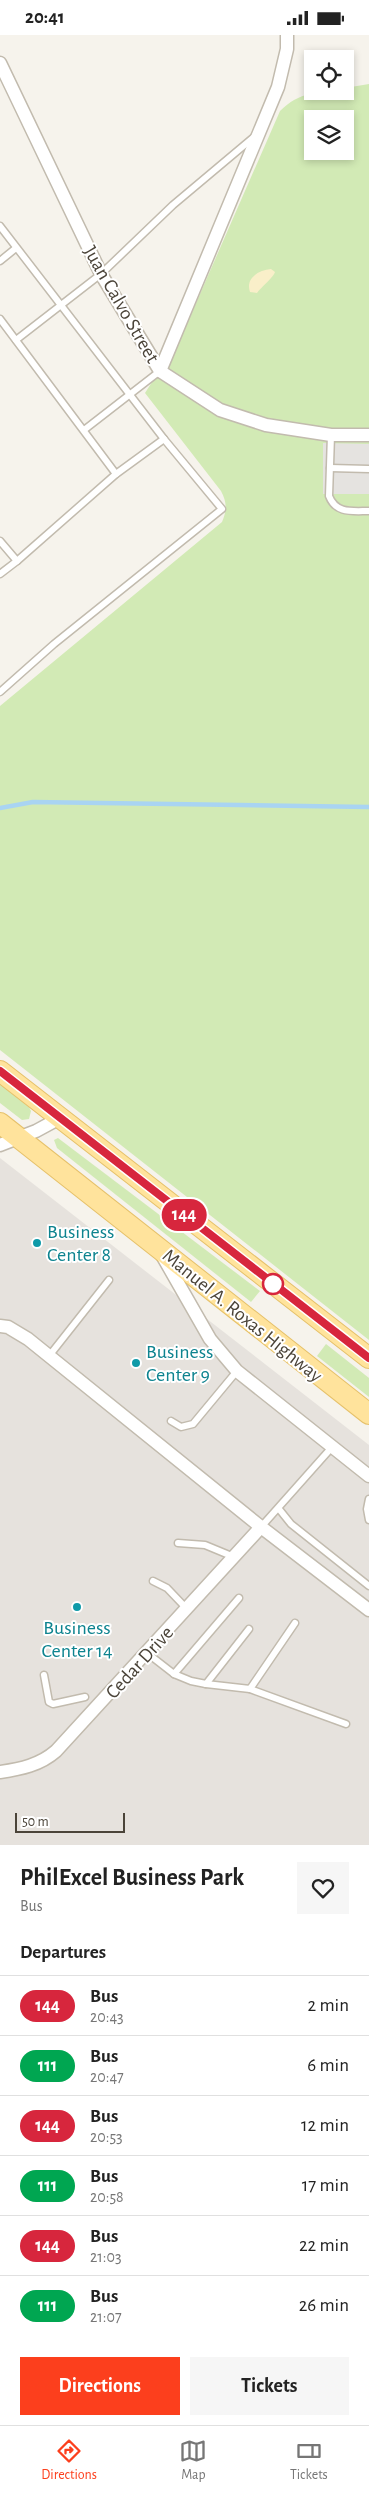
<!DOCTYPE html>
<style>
body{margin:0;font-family:"Alegreya Sans",sans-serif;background:#f6f6f6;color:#222;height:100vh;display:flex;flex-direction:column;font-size:19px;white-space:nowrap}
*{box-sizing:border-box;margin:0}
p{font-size:16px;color:#767676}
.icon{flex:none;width:28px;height:28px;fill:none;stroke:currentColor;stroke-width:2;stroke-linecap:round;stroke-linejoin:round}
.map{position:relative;height:1810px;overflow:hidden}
.side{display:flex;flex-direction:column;background:#fff;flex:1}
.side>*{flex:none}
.badge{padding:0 10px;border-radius:16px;font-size:18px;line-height:32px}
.controls{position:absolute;left:304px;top:15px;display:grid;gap:10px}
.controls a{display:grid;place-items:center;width:50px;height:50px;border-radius:0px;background:#fff;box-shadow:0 2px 8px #0003;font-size:25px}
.scale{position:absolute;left:15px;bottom:12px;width:110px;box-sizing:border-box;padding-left:5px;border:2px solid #4b4439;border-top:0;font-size:14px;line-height:18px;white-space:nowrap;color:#4b4439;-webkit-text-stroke:4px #fff;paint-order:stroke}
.map>.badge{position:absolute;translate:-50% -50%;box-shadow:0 0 0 2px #fff}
h2{padding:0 20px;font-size:19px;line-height:45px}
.round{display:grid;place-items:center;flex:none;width:52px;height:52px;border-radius:0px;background:#f6f6f6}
.overview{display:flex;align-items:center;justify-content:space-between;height:85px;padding:0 20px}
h1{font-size:24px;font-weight:600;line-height:38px}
.button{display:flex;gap:10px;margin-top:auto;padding:10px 20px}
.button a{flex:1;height:58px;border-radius:0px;background:#fc3f1d;color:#fff;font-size:20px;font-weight:600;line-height:58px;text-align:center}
.button a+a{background:#f6f6f6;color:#222}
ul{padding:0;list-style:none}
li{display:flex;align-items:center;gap:15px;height:60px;padding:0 20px;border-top:1px solid #e0e0e0}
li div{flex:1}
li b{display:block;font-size:19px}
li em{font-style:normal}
li .badge{min-width:55px;font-weight:700;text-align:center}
.status{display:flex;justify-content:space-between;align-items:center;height:35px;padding:0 25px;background:#fff;direction:ltr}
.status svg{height:14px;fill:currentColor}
.tabs{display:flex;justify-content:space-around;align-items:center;height:70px;border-top:1px solid #e0e0e0;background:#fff;font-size:14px;color:#767676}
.tabs a{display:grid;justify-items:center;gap:2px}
.tabs .on{color:#fc3f1d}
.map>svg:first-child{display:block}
</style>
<div class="status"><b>20:41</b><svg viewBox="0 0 49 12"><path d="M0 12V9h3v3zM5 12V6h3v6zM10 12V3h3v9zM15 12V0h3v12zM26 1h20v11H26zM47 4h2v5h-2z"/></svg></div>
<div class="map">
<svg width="369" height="1810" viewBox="0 0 369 1810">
<rect width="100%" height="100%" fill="#f6f3ec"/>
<!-- industrial -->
<path fill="#e6e2dd" d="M0,1123L369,1410V1810H0Z"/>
<!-- green -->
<g fill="#d2eab5" fill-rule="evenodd">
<path d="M369,49V1305L0,1015V671L222,487C227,475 227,467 221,456L145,358L182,300L280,76C299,57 319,56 345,56V53ZM312,84H345V116H312Z"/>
<path d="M0,1049L29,1072L31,1076L29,1084L22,1085L0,1068Z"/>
<path d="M58,1103L260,1256L251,1267L57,1113L54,1105Z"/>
<path d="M326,1309L369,1343V1362L317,1321Z"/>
</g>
<!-- sand -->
<path fill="#f9efc9" d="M271,234L275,237C274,242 261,252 257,258L250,257C245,243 259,235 271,234Z"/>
<!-- parking -->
<path fill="#e5e3e0" d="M323,408L369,409V459H323Z"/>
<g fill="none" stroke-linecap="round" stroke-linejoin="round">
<!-- stream -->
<path stroke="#a9d4f2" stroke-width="4.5" d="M0,773L33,767L369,772"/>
<!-- lane casing -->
<g stroke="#c2bbae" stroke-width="9">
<g id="lane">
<path d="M0,191L164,404L222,474L54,609L0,657"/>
<path d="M0,226L16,213"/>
<path d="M0,284L116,439"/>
<path d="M16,305L101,239L173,170L254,102"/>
<path d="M84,395L160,336"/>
<path d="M331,400L329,461C336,479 352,476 369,476"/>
<path d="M330,433L369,434"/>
<path d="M0,506L17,526"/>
<path d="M0,539L17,526L116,439L164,404"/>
<path d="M49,1321L109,1245"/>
<path d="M171,1386L181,1392L193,1389L237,1336"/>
<path d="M369,1464L367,1474L369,1485"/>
<path d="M279,1474L291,1489L369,1551"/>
<path d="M261,1492L333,1411"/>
<path d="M178,1508L205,1510L234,1522"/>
<path d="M153,1546L167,1553L187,1574"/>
<path d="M147,1618L174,1639L239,1563"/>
<path d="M174,1639L191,1646L206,1649L249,1594"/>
<path d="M44,1640L49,1667L53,1669L85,1662"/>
<path d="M206,1649L250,1654L295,1588"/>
<path d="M250,1654L346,1689"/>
</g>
</g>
<!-- street casing -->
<g stroke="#c2bbae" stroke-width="15">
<g id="street">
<path d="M0,28L101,239L160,336L220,375L266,390L331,400H369"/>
<path d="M160,336L278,52L287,14V0"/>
<path d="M0,1110L36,1096L60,1083"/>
<path d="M162,1220L210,1304L237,1336L369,1441"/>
<path d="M0,1291L8,1292L28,1304L261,1492L369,1575"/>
<path d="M0,1737C21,1734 40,1730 56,1716L261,1492"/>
</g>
</g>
<!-- primary casing -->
<g stroke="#e6c16a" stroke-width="22">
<g id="primary">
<path d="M0,1036L369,1323"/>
<path d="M0,1088L369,1379"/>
</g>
</g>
<!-- lane -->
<use href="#lane" stroke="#fff" stroke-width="6"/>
<!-- street -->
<use href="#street" stroke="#fff" stroke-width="12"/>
<!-- primary -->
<use href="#primary" stroke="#ffe39c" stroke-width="20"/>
</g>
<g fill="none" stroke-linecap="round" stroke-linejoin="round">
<!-- line casing -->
<g stroke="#fff" stroke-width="11">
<path id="line" d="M0,1036L369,1323"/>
</g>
<!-- line -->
<use href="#line" stroke="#d7263d" stroke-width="8"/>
</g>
<!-- markers -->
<g fill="#0f9aa8" stroke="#fff" stroke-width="2">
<circle cx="37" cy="1208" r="5"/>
<circle cx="136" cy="1328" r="5"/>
<circle cx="77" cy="1572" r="5"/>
</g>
<circle fill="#fff" stroke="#d7263d" stroke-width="2.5" cx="273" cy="1249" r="10"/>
<g text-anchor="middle" stroke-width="4" stroke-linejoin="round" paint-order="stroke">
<!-- street labels -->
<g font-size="20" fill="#4b4439" stroke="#fff">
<text transform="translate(122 269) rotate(60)" y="7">Juan Calvo Street</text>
<text transform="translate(243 1280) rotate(39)" y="7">Manuel A. Roxas Highway</text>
<text transform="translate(139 1627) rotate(-48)" y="7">Cedar Drive</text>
</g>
<!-- culture labels -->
<g font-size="20" fill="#0d838f" stroke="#fff" text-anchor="start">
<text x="47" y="1203">Business<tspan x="47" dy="23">Center 8</tspan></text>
<text x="146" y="1323">Business<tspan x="146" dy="23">Center 9</tspan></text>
<text x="77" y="1599" text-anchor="middle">Business<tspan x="77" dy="23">Center 14</tspan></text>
</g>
</g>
</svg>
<div class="controls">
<a><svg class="icon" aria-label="locate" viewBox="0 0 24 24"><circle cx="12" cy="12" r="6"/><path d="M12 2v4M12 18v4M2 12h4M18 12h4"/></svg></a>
<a><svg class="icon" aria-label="layers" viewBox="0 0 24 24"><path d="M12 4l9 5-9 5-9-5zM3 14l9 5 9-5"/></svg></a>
</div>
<div class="scale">50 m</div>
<b class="badge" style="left:184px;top:1180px;background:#d7263d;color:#fff">144</b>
</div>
<section class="side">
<div class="overview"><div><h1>PhilExcel Business Park</h1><p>Bus</p></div><a class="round"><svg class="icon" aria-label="heart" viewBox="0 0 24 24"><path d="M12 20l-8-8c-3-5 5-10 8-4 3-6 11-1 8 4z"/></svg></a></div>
<h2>Departures</h2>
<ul>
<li><span class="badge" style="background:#d7263d;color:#fff">144</span><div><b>Bus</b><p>20:43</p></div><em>2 min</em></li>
<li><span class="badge" style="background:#00a651;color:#fff">111</span><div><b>Bus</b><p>20:47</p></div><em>6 min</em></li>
<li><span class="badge" style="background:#d7263d;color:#fff">144</span><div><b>Bus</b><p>20:53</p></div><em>12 min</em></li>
<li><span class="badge" style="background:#00a651;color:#fff">111</span><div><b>Bus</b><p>20:58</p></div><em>17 min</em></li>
<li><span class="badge" style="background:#d7263d;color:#fff">144</span><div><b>Bus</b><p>21:03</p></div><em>22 min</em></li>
<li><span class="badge" style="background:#00a651;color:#fff">111</span><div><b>Bus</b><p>21:07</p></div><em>26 min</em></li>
</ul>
<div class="button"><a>Directions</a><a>Tickets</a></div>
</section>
<nav class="tabs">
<a class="on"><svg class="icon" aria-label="directions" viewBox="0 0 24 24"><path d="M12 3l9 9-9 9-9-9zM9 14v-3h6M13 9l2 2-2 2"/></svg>Directions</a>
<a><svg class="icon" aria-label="map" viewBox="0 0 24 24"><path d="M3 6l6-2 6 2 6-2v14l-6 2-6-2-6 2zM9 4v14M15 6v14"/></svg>Map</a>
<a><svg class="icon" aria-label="tickets" viewBox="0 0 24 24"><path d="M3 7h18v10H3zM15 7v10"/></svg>Tickets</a>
</nav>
